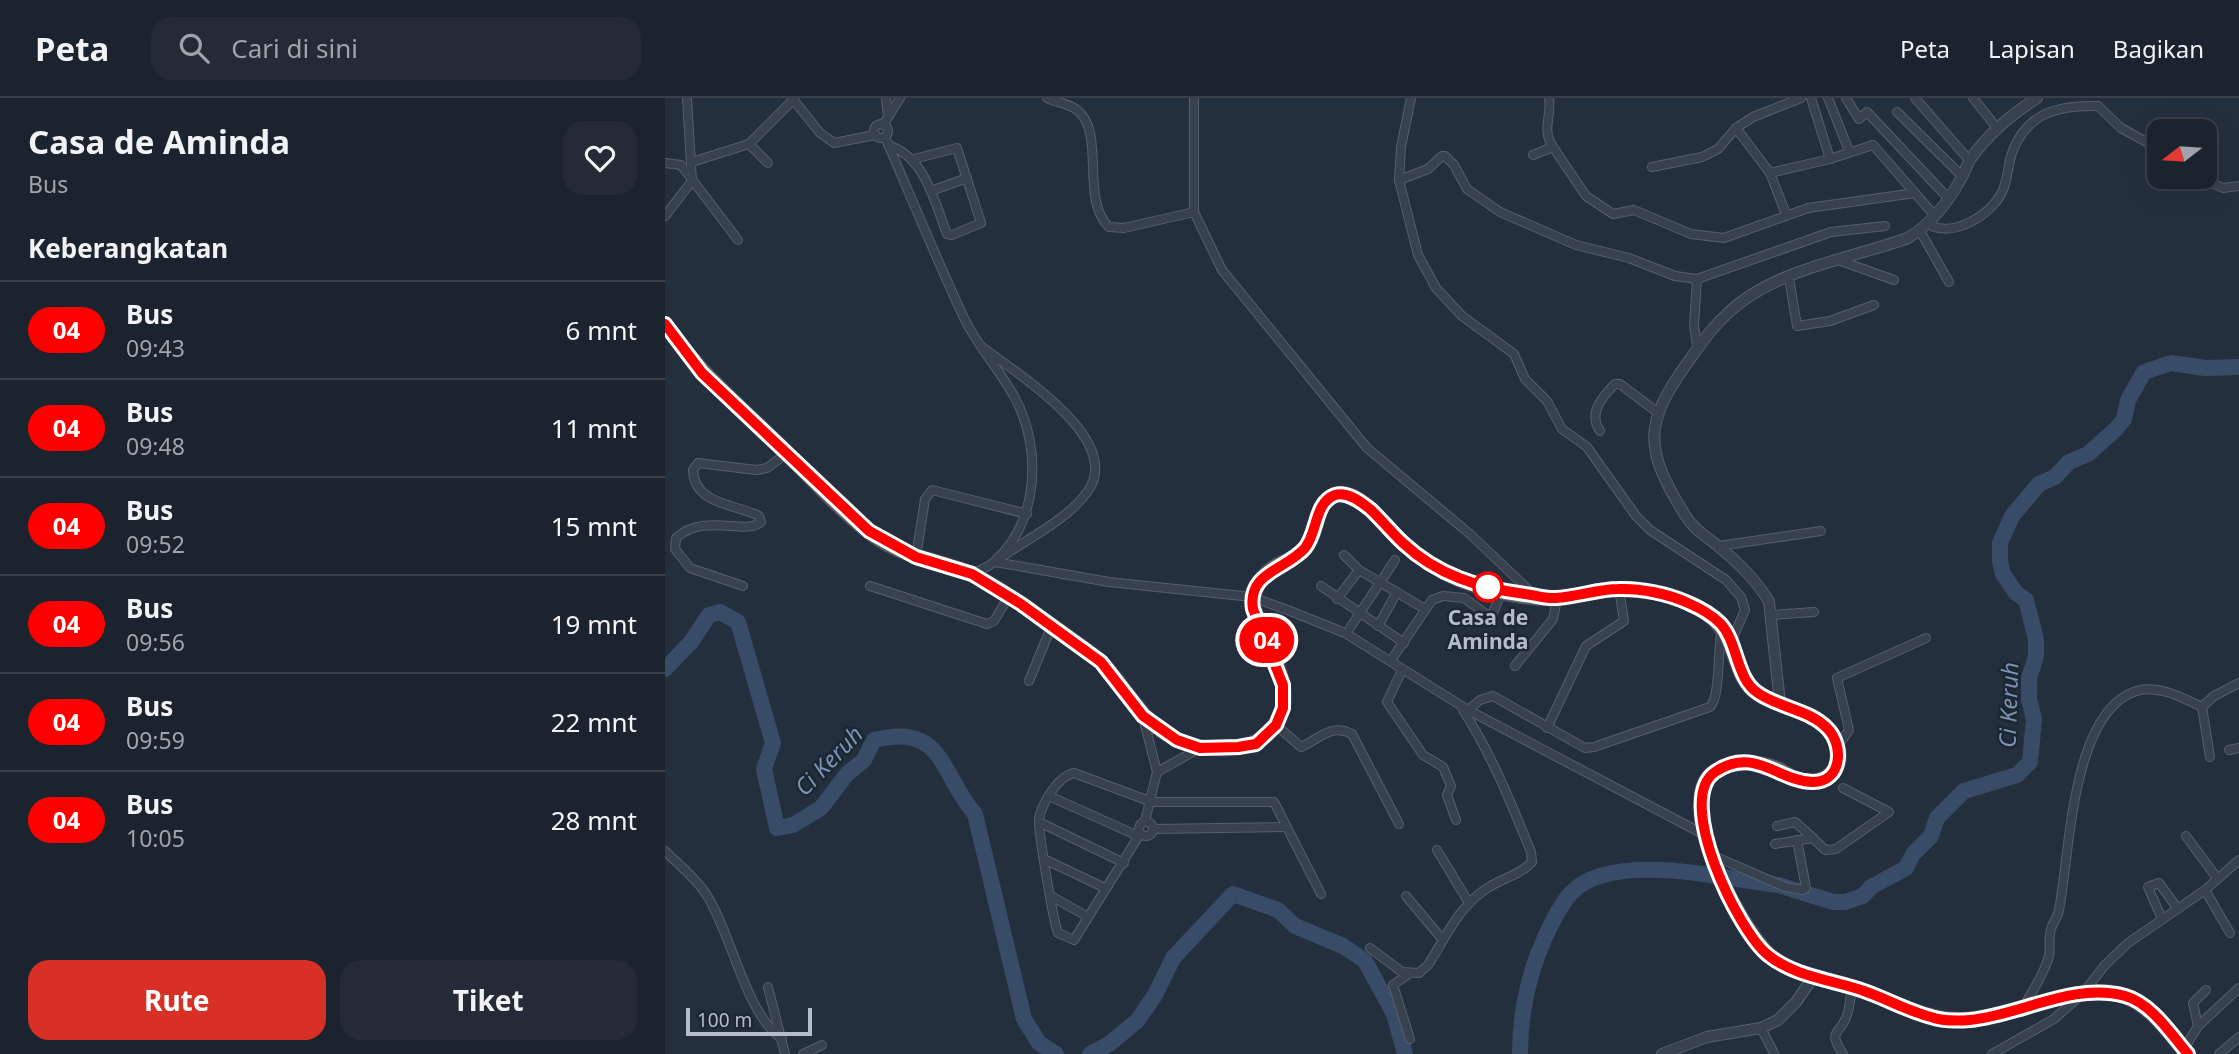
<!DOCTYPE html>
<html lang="id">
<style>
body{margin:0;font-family:"Noto Sans",sans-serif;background:#242b36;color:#f1f3f6;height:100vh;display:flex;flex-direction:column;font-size:26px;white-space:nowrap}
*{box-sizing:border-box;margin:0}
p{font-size:23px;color:#a0a4aa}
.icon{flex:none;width:38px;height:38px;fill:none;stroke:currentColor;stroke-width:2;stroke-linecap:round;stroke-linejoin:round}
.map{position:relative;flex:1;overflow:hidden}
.side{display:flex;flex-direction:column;background:#1b232e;width:665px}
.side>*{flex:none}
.badge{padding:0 14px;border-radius:23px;font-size:24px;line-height:46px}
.needle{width:46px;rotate:253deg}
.tools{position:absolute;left:1482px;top:21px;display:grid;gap:14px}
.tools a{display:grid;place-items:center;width:70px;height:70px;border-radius:14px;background:#1b232e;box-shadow:0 7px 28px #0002,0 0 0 2px #39404a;font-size:35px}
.scale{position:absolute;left:21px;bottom:18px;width:126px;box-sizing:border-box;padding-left:7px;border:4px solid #b4bcc9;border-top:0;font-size:19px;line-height:24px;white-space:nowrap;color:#b4bcc9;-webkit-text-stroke:5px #1d2633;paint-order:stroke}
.map>.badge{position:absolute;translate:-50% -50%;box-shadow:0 0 0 4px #fff}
h2{padding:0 28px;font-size:26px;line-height:63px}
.round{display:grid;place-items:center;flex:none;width:74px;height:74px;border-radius:21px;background:#242b36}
.overview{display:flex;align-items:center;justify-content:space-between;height:119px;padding:0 28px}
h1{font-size:33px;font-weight:700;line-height:52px}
.primary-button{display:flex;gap:14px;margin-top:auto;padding:14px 28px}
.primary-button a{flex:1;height:80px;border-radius:21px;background:#d93025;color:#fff;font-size:28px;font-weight:700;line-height:80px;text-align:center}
.primary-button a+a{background:#242b36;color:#f1f3f6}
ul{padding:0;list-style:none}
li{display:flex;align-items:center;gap:21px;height:98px;padding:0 28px;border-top:2px solid #39404a}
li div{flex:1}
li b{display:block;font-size:26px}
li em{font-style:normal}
li .badge{min-width:77px;font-weight:700;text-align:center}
header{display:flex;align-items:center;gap:42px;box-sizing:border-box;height:98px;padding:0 35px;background:#1b232e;border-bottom:2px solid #39404a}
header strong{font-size:33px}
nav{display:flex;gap:38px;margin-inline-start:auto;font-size:24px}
.search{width:490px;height:63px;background:#242b36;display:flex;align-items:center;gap:18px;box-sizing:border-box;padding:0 24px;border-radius:21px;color:#a0a4aa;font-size:26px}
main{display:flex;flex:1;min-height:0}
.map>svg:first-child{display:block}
</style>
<header>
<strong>Peta</strong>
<div class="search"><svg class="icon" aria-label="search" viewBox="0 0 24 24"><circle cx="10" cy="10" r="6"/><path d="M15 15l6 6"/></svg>Cari di sini</div>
<nav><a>Peta</a><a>Lapisan</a><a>Bagikan</a></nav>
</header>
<main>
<section class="side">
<div class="overview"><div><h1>Casa de Aminda</h1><p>Bus</p></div><a class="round"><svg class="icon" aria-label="heart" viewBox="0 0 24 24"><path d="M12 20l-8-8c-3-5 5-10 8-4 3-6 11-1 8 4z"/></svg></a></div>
<h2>Keberangkatan</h2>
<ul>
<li><span class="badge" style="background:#f00;color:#fff">04</span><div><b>Bus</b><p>09:43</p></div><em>6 mnt</em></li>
<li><span class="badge" style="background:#f00;color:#fff">04</span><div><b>Bus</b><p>09:48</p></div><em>11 mnt</em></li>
<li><span class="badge" style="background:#f00;color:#fff">04</span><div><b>Bus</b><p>09:52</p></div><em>15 mnt</em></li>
<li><span class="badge" style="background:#f00;color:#fff">04</span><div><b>Bus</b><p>09:56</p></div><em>19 mnt</em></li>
<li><span class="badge" style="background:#f00;color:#fff">04</span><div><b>Bus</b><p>09:59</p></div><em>22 mnt</em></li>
<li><span class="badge" style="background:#f00;color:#fff">04</span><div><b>Bus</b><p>10:05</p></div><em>28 mnt</em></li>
</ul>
<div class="primary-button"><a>Rute</a><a>Tiket</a></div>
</section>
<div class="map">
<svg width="1574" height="956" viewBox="0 0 1574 956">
<rect width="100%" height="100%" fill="#242f3e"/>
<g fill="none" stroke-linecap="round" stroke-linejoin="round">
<!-- river -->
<g stroke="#394c67" stroke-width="16">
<path d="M0,571L26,544L44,517L55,514L73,524L108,645L99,671L112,730L128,727L156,710L182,676L199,662L209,642C279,624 275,676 310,716L359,921L374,945L391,956"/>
<path d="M425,956L444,946L472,923L490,897L508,860L568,796L613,812L630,828L678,848L700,863L729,916L740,956"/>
<path d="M855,956C855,913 863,876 881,837C888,823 895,807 906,795C947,752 1059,781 1113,787L1168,804H1180L1198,798L1206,789L1241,770L1248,756L1266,738L1272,720L1299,693L1352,677L1365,664L1369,621L1364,601V580L1371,559V541L1361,502L1351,495L1338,476L1335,463V445L1347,418L1374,386L1390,379L1404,364L1423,356L1451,331L1459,321L1463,302L1479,274L1506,265L1540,270L1574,269"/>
</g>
<!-- minor casing -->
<g stroke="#565f6c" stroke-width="10">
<g id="minor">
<path d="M127,0L155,35L169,45L210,37"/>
<path d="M221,0L223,19"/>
<path d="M382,0C391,5 404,5 412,12C441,34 415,102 444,129L459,130L529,114"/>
<path d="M529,0V114L557,172L702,350L806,437L869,497"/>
<path d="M884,0C887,18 876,31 888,49"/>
<path d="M1163,0L1184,53"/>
<path d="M1181,0L1194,21L1202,14L1283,100"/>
<path d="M1250,0L1304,62"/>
<path d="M1308,0L1332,30"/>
<path d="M1232,14L1297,78"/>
<circle cx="216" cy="33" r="7"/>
<path d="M218,27L235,0"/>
<path d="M1071,30L1105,75L1121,116"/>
<path d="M220,39C246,99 271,160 299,220C313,249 335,272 350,300C377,350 374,423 330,463C324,469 315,472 307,476"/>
<path d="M84,46L128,2"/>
<path d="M223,47C260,59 269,102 282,136L287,137L316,125L292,50L249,61"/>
<path d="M868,57L888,49L921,98L948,116L969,112L1026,136L1059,140L1143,110L1250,95"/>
<path d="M1165,61L1208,47L1270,118"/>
<path d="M27,64L84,46L103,65"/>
<path d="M0,65L16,67L73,142"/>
<path d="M987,69L1037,59L1053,51L1071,30L1088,19L1136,0"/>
<path d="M1105,75L1165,61L1146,0"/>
<path d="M1533,79L1558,90L1574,88"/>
<path d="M734,82L736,49L746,0"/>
<path d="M266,93L302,80"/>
<path d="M0,118L27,83L22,0"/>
<path d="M1263,126C1288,141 1328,116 1338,92C1343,80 1343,66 1347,55C1362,14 1394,7 1433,8L1456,30L1494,51"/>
<path d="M1255,133L1284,184"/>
<path d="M1173,162L1229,182"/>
<path d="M1124,180L1132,228L1165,223L1209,207"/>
<path d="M1032,181L1029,228L1032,247"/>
<path d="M317,249C351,275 459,341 423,393C403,421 366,439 338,458"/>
<path d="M935,333C923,316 936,300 950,286H955L992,314"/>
<path d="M1054,448L1156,433"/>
<path d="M679,457L694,472L760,511"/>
<path d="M251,459L260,401L267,392L362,416"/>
<path d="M330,464L444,484L587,499L625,513L680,535L803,612L1040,737"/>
<path d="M78,488L25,470L10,451L11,440C39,414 81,438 96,424L94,418C71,406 29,407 28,372L33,365L91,372L102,370L122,355"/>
<path d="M205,488L322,526L329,523L344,498"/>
<path d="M656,488L739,545"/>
<path d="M672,501L694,472"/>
<path d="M1107,517L1149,514"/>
<path d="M713,528L732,494"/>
<path d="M685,530L730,462"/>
<path d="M1066,544L1080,512L1076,499L1061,482L985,432L971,418L922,349L897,331L882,303L860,281L849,256L797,218L771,190L753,157L734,82L763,71L777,58H780L789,67L802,91L835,114L911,147L964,160L1010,178L1032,181L1166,134L1220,128"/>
<path d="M729,558L767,502L778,498L799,500L821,516L827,517L837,493"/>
<path d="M850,568L888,521L892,501"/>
<path d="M737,572L722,604L758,657L778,669L786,688L782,697L791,722"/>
<path d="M364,583L387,527"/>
<path d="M1537,609L1549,598L1574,585"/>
<path d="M803,612L815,602L828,598L920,650L929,649L1045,609C1056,597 1052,551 1057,530"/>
<path d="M478,619L492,674"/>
<path d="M611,627L636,649C654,641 666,625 687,636L734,726"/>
<path d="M882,630L921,548L959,523L954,491"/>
<path d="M1173,648L1184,632L1172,580L1261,540"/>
<path d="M1564,652L1574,650"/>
<path d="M384,698L473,738"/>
<path d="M480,723L492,674L535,650"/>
<circle cx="481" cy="731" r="7"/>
<path d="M374,724L459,765"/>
<path d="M1112,728L1130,724L1148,740"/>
<path d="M488,731L620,729"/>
<path d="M475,736L409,842L393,835C388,822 373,733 374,721C377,705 393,678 409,675L487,704H609L656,796"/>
<path d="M1521,738L1552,780"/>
<path d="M1110,746L1148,740L1160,752L1171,751L1224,714L1178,690"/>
<path d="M772,752L804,805"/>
<path d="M0,753C13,766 30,779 41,796C67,836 80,915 117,941"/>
<path d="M1049,758L1120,789L1138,792L1141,790L1132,742"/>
<path d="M381,762L440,790"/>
<path d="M1540,792L1565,835"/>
<path d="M386,798L423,819"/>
<path d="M741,798L778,842"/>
<path d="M1497,821L1483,789L1494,785L1513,811"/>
<path d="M705,850L737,874L754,875L763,867C781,839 794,807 824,789C838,780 855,777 867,764L866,754C846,705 827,657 798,612"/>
<path d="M745,875L728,887L745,941"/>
<path d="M103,889L120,956"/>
<path d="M1358,910C1367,893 1379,877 1384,858C1386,849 1383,840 1386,831C1388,824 1393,819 1394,812C1405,756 1406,614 1471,593C1493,586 1518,600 1537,609L1545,659"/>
<path d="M1533,928L1528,905L1541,892"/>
<path d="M1096,930L1109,955"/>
<path d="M1519,951L1533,928L1574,890"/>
<path d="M138,956L157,947"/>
<path d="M1178,956C1161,930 1176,938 1182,917C1185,908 1185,898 1188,889"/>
<path d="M1327,956L1389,921L1418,895L1440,867L1463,845L1540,792L1574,762"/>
<path d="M1554,956L1574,939"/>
</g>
</g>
<!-- tertiary casing -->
<g stroke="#565f6c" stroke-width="12">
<g id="tertiary">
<path d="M1115,605L1104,504C1093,484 1072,463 1054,449C1041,438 1029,432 1020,417C979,351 978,326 1023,264C1036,246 1046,230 1063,215C1109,171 1185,161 1243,140C1266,126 1284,103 1297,79C1301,72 1302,65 1307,59C1324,35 1347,16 1372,0"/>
<path d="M997,956L1042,939L1096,930L1113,922L1131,904L1149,878"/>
</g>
</g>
<!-- trunk casing -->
<g stroke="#434c59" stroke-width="16">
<path id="trunk" d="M0,226C33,274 72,305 113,346C141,374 184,423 217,443C246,461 278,463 306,476C336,490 365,512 391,531C405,541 421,551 434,562C461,588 475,624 511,641C536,654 585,656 605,633C643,592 591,542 587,499C590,493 594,484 598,479C616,457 641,468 651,426C654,413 658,399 673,396C697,392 724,433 740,447C756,460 774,473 793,481C817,492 866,502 892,500C913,499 934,491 954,491C981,490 1015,498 1037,512C1074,534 1066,577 1092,595C1118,613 1165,613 1173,650C1179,674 1156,688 1134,682C1127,680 1120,675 1113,671C1094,663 1063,661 1046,677C1010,709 1079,843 1113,864C1136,877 1162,881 1187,889C1225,901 1258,923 1299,922C1348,921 1424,877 1467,901C1490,914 1506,937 1523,956"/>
</g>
<!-- minor -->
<use href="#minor" stroke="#38414e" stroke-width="8"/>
<!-- tertiary -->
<use href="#tertiary" stroke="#38414e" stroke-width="10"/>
<!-- trunk -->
<use href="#trunk" stroke="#656462" stroke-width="14"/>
</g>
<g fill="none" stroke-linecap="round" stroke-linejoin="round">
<!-- line casing -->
<g stroke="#fff" stroke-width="16">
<path id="line" d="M0,226L37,275L204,433L251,459L307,476L356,506L436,564L478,618L512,642L535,650L573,649L591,646L611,627L618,610V587L588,511C582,474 621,472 640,450C653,434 649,405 670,397C682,393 696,404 705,411C717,422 726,434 738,445C772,477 814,490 860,496C870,497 880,501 891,500C912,499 933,491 953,491C975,490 1004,496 1023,505C1035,510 1047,517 1056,526C1073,545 1071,581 1093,595C1114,610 1144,611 1163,631C1179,648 1177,684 1148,684C1114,684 1089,647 1050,674C1009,702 1073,833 1103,857C1130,879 1168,882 1199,893C1222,901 1243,913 1266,919C1277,923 1293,923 1305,922C1356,917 1408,884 1460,898C1486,905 1506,936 1523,956"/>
</g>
<!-- line -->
<use href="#line" stroke="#f00" stroke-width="10"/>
</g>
<!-- markers -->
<circle fill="#fff" stroke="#f00" stroke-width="3.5" cx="823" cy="489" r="14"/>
<g text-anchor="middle" stroke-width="5" stroke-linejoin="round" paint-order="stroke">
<!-- stop labels -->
<g font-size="21" font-weight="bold" fill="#b4bcc9" stroke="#1d2633">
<text x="823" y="527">Casa de<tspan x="823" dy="24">Aminda</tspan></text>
</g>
<!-- water labels -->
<g font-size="23" font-style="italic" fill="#7c92b1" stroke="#1d2633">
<text transform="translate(1344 607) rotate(-88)" y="8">Ci Keruh</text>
<text transform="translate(164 663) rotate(-46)" y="8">Ci Keruh</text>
</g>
</g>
</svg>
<div class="tools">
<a><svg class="needle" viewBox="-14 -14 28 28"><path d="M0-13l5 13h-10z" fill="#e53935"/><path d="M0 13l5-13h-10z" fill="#a0a4aa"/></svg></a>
</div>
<div class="scale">100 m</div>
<b class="badge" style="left:602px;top:542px;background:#f00;color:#fff">04</b>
</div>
</main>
